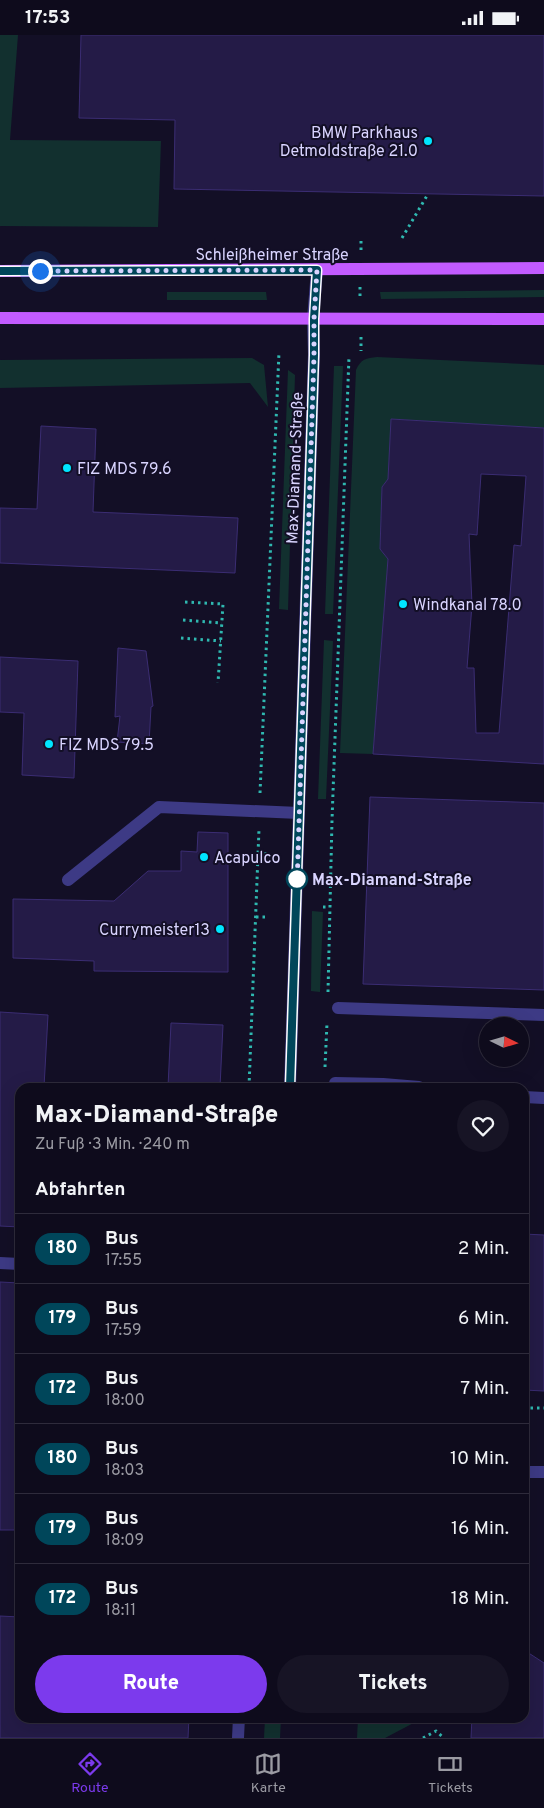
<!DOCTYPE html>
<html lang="de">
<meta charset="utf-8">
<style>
body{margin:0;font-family:Overpass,sans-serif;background:#171425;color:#f1f3f6;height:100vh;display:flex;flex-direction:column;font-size:19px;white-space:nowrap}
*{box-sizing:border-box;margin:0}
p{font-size:16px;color:#9b9ba3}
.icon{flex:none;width:28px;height:28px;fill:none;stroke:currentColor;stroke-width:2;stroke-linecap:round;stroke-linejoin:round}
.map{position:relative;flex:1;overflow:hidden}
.sheet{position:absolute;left:15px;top:1048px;width:514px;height:640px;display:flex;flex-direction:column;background:#0e0b1c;border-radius:15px;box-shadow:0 5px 20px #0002,0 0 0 1px #2e2b3b}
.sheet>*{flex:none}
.badge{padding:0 10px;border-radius:16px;font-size:18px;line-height:32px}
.needle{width:32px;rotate:95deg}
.controls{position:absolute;left:479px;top:982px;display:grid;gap:10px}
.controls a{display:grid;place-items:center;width:50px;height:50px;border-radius:50%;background:#0e0b1c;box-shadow:0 5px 20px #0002,0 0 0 1px #2e2b3b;font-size:25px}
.you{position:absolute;width:25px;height:25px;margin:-12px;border:4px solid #fff;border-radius:50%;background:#1a73e8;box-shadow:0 0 0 8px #1a73e833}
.map>.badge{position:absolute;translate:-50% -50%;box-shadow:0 0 0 2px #fff}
h2{padding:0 20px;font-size:19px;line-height:45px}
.round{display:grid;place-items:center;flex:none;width:52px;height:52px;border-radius:26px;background:#171425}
.overview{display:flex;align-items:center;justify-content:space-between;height:85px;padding:0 20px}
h1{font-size:24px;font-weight:800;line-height:38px}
.action{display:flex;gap:10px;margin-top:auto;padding:10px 20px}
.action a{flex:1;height:58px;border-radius:30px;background:#7c3aed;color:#fff;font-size:20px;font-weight:800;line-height:58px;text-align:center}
.action a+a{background:#171425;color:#f1f3f6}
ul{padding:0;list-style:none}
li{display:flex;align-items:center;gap:15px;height:70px;padding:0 20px;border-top:1px solid #2e2b3b}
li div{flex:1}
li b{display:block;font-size:19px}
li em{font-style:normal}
li .badge{min-width:55px;font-weight:700;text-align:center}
.status{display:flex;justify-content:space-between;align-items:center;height:35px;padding:0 25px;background:#0e0b1c;direction:ltr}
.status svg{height:14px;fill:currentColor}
.dock{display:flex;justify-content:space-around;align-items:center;height:70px;border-top:1px solid #2e2b3b;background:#0e0b1c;font-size:14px;color:#9b9ba3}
.dock a{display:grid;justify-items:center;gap:2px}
.dock .on{color:#7c3aed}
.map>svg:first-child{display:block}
</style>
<div class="status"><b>17:53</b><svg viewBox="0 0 49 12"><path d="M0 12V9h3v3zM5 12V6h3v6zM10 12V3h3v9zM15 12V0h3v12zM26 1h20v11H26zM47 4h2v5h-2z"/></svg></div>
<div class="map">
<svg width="544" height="1703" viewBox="0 0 544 1703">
<rect width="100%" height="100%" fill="#130f26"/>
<!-- green -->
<g fill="#12302f">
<path d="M0,0H18L10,105L161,106L158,192L0,191Z"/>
<path d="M544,255V262L381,264L380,257Z"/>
<path d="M167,257H266L267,265H167Z"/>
<path d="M377,322L544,330V393L391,384L388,444L382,452L380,514L388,524L373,719L340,718L356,335C361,324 366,323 377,322Z"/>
<path d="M252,323L264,330L268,372L250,348L0,353V325Z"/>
<path d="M334,331H343L333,579H325Z"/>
<path d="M288,335L295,340L288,575L279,574Z"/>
<path d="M324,605L333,606L326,764H318Z"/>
<path d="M312,876L323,877L320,957L311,956Z"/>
<path d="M265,1683H281L280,1703H264Z"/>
<path d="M358,1683V1682L423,1683L385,1703H357Z"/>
</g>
<!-- building -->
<g fill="#241b47" stroke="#3b2d73" fill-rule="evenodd">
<path d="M81,0H544V161L174,154L175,85L79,83Z"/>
<path d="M391,384L544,393V729L373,719L388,524L380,514L382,452L388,444ZM481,439L526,441L521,511L514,510L499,698H476L474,633H467L472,570L469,499L477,500Z"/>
<path d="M41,391L96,394L93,477L238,483L235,538L0,528V473L37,474Z"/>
<path d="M118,613L146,616L153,671L151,672L149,709L117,707L120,681L115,682Z"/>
<path d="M0,622L78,626L74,743L22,740L24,678L0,677Z"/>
<path d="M370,762L544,768V955L363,949Z"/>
<path d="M198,797L228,798V937L94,936V926L13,923V864L114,866L148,836H181V816L197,817Z"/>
<path d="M0,977L48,980L44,1052H20V1192L0,1191Z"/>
<path d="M171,988L223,990L220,1052H168Z"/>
<path d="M524,1199L544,1200V1356L524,1355Z"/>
<path d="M0,1247L20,1248V1436L15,1495H0Z"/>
<path d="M0,1581L20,1582V1682H189L188,1703H0Z"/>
<path d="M524,1615L544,1628V1703H471L472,1682H524Z"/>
</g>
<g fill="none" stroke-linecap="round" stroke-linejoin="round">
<!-- path -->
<g stroke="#2fb8b0" stroke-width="3" stroke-dasharray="2.5 4" stroke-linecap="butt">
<path d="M402,203L428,159"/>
<path d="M361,215V206"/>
<path d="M360,252V265"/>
<path d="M361,302V316"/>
<path d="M185,567L223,569L218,648"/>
<path d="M183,585L222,588"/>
<path d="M181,603L221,606"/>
<path d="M260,758L279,317"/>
<path d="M258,818L270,819"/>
<path d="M323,872H329"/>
<path d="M256,882H267"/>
<path d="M328,957L332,785L349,321"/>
<path d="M325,1032L327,988"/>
<path d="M249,1052L259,794"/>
<path d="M524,1373H544"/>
<path d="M423,1703L436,1696L444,1703"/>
</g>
<!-- minor -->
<g stroke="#3d3a85" stroke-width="12">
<path d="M68,845L159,772L299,778"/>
<path d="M338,973L544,980"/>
<path d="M335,1048L383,1049L419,1052"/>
<path d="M290,1052L314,319L313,284L317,235"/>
<path d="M524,1062L544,1063"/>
<path d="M0,1228L20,1229"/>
<path d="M524,1437H544"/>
<path d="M238,1703L239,1682"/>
</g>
<!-- major -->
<g stroke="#c25bff" stroke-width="12">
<path d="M0,236L544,233"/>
<path d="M0,283L544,284"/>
</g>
</g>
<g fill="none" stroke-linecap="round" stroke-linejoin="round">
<!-- line casing -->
<g stroke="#fff" stroke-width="11">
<path id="line" d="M0,236L317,235L314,284V320L290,1052"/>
</g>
<!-- line -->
<use href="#line" stroke="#00465a" stroke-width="8"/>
<!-- walk -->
<path stroke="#d9d4ff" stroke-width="5" stroke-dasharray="0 9" d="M40,236L317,235L314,284V320L297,851V844"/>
</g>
<!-- markers -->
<g fill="#00e5ff" stroke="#130f26" stroke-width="2">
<circle cx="428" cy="106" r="5"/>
<circle cx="67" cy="433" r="5"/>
<circle cx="403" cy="569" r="5"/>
<circle cx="49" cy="709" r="5"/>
<circle cx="204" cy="822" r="5"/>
<circle cx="220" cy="894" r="5"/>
</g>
<circle fill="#fff" stroke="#00465a" stroke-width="2.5" cx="297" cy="844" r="10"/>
<g text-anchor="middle" stroke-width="4" stroke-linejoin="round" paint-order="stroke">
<!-- poi labels -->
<g font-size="16" fill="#d9d4ff" stroke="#130f26" text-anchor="start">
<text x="418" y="103" text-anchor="end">BMW Parkhaus<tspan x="418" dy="18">Detmoldstraße 21.0</tspan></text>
<text x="77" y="439">FIZ MDS 79.6</text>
<text x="413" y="575">Windkanal 78.0</text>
<text x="59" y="715">FIZ MDS 79.5</text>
<text x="214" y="828">Acapulco</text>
<text x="210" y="900" text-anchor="end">Currymeister13</text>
</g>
<!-- street labels -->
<g font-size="16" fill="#d9d4ff" stroke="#130f26">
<text x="272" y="225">Schleißheimer Straße</text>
<text transform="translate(294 433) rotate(-88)" y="6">Max-Diamand-Straße</text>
</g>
<!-- stop labels -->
<g font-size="16" font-weight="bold" fill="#d9d4ff" stroke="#130f26" text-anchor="start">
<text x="312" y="850">Max-Diamand-Straße</text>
</g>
</g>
</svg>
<div class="controls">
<a><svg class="needle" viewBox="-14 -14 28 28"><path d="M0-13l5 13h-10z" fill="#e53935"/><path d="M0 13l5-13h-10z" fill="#9b9ba3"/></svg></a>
</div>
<div class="you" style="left:40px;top:236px"></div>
<section class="sheet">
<div class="overview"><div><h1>Max-Diamand-Straße</h1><p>Zu Fuß · 3 Min. · 240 m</p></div><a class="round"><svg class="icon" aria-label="heart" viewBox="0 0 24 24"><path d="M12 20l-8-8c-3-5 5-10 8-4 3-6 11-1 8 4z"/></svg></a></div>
<h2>Abfahrten</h2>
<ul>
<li><span class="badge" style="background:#00465a;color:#fff">180</span><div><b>Bus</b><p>17:55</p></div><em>2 Min.</em></li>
<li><span class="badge" style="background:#00465a;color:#fff">179</span><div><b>Bus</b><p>17:59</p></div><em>6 Min.</em></li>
<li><span class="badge" style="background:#00465a;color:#fff">172</span><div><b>Bus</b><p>18:00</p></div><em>7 Min.</em></li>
<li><span class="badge" style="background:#00465a;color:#fff">180</span><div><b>Bus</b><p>18:03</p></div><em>10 Min.</em></li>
<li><span class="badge" style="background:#00465a;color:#fff">179</span><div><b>Bus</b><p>18:09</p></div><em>16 Min.</em></li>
<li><span class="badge" style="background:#00465a;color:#fff">172</span><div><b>Bus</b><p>18:11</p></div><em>18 Min.</em></li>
</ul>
<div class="action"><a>Route</a><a>Tickets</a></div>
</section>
</div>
<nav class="dock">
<a class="on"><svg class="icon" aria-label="directions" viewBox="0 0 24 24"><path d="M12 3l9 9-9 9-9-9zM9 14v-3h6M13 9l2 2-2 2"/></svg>Route</a>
<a><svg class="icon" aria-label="map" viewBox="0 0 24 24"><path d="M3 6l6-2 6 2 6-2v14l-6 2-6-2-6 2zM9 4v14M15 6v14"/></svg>Karte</a>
<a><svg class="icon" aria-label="tickets" viewBox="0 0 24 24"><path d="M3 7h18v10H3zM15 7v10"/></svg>Tickets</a>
</nav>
